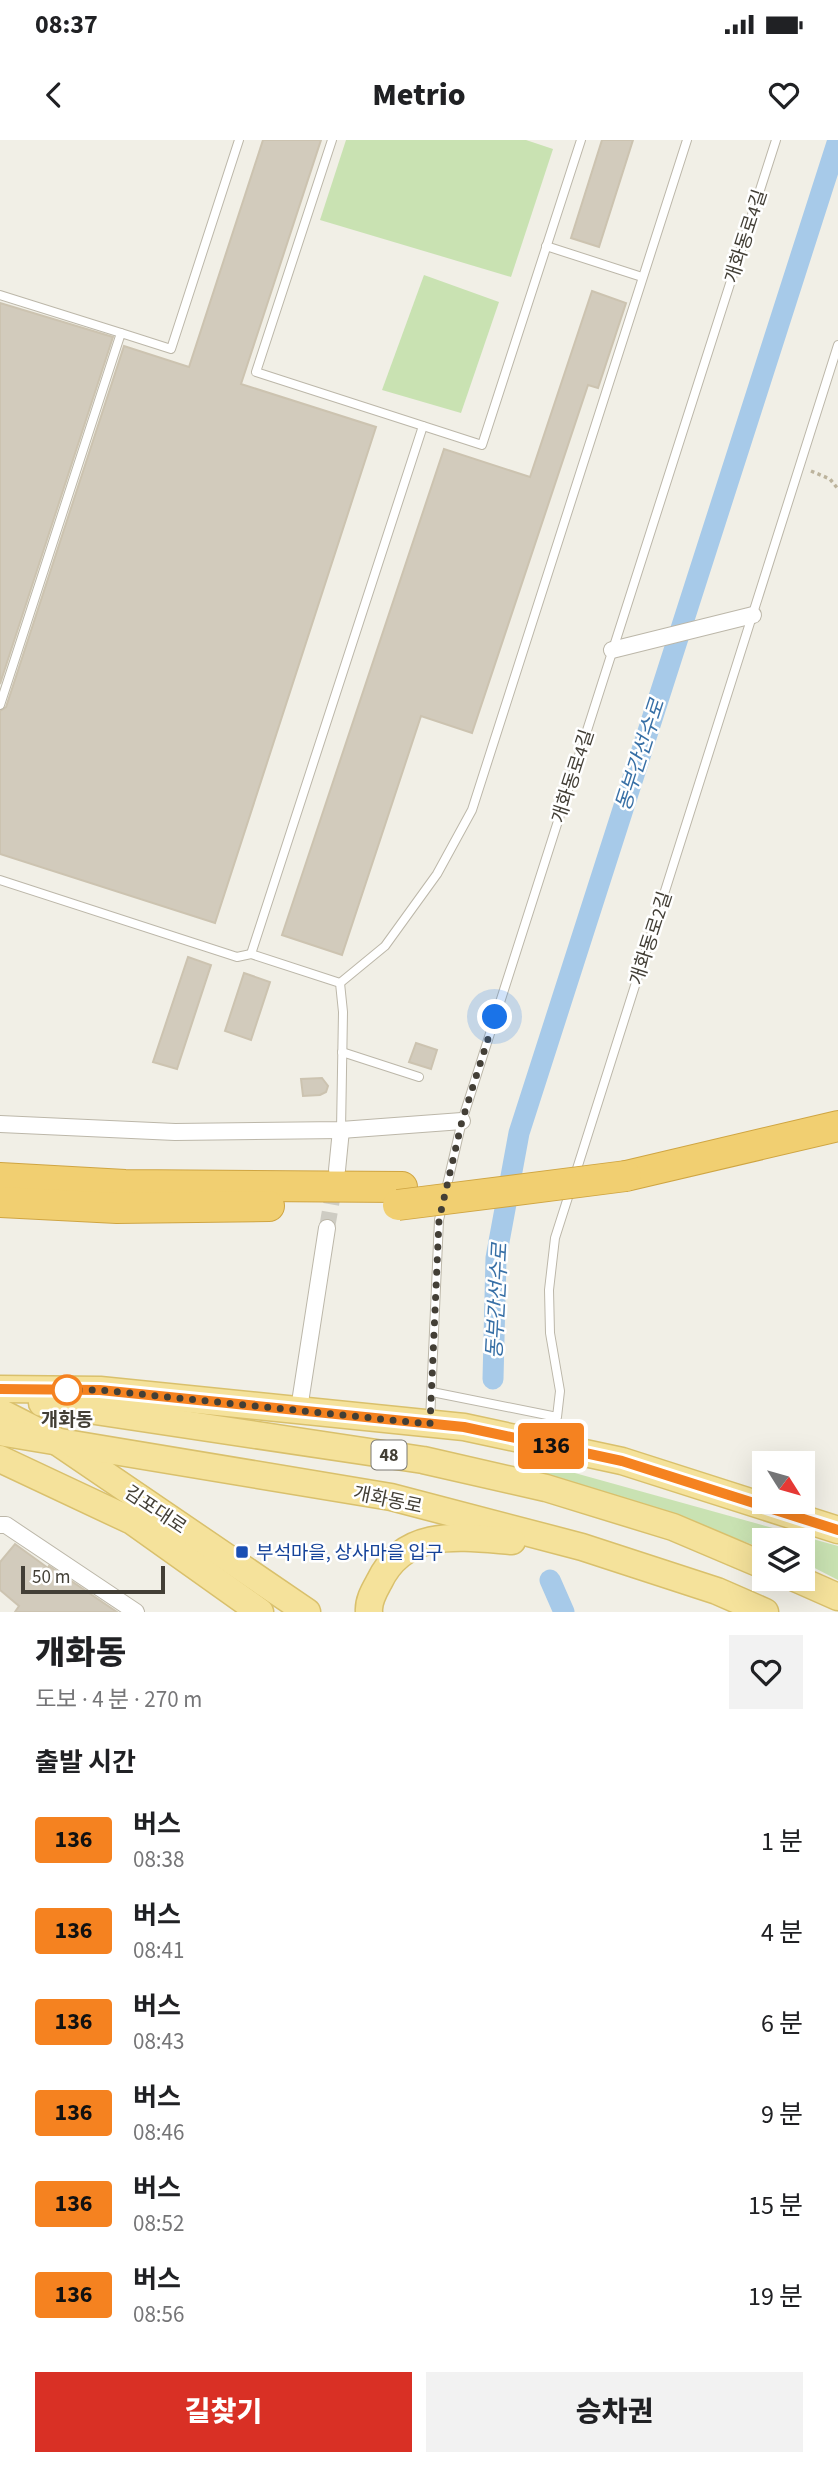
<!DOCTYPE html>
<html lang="ko">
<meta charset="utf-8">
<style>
body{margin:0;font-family:"Source Sans 3","Noto Sans KR",sans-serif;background:#f2f2f2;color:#202124;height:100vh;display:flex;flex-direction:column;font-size:26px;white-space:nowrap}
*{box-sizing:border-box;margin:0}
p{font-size:23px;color:#757577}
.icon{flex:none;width:38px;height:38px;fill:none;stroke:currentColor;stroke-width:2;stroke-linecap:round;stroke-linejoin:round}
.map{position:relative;height:1472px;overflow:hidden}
.side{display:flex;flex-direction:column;background:#fff;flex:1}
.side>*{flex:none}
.badge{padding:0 14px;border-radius:5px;font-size:24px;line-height:46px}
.needle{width:46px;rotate:127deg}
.buttons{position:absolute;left:752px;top:1311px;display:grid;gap:14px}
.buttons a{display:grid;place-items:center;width:63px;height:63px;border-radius:0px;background:#fff;box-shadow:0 7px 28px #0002;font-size:35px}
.scale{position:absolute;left:21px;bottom:18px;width:144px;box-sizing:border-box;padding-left:7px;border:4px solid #433f36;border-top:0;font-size:19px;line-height:24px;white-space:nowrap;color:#433f36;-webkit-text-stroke:5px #fff;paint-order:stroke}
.you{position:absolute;width:35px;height:35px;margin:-18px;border:5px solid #fff;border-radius:50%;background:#1a73e8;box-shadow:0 0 0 10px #1a73e833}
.map>.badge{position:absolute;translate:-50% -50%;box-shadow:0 0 0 4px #fff}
h2{padding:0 35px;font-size:26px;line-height:63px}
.round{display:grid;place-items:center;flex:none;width:74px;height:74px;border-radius:0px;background:#f2f2f2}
.overview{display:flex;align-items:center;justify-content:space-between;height:119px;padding:0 35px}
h1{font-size:33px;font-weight:800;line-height:52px}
.primary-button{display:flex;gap:14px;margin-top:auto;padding:14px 35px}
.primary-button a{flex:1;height:80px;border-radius:0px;background:#d93025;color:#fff;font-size:28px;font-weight:800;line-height:80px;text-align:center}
.primary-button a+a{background:#f2f2f2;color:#202124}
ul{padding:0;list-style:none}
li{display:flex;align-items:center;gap:21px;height:91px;padding:0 35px}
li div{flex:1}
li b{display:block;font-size:26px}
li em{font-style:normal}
li .badge{min-width:77px;font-weight:700;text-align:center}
.status{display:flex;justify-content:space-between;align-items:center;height:49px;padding:0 35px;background:#fff;direction:ltr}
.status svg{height:19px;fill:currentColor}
header{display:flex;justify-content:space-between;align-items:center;height:91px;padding:0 35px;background:#fff;font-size:32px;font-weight:800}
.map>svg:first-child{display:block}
</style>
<div class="status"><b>08:37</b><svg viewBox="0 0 49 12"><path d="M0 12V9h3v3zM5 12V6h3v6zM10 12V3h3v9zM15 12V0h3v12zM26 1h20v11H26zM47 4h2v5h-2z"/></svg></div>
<header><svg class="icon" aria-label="back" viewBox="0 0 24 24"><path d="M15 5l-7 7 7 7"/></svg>Metrio<svg class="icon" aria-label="heart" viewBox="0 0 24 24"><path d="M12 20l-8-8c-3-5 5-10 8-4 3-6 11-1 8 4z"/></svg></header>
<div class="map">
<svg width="838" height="1472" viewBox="0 0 838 1472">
<rect width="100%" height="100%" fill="#f1efe6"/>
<!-- green -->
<g fill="#c9e2b2">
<path d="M346,0H526L553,9L511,137L320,80Z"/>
<path d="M424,135L499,162L461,273L382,250Z"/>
<path d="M546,1325L838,1406V1440L803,1422V1400H765V1409L606,1352L531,1331Z"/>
</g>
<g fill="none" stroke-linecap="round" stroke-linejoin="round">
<!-- canal -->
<g stroke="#a7cae9" stroke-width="21">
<path d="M493,1239L496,1118L519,993L838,0"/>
<path d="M550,1440L564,1472"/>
</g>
</g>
<!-- building -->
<g fill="#d2cbbc" stroke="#ccc3b0" stroke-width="2">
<path d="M263,0H321L241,244L376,287L215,783L0,714V571L6,567L124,206L189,227Z"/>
<path d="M602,0H633L599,107L571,98Z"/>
<path d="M592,151L626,163L598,248L588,245L472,593L421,576L342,815L282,795L444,309L530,337Z"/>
<path d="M0,163L113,197L0,544Z"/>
<path d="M188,817L211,825L177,929L153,922Z"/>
<path d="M244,833L270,842L251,900L225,891Z"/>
<path d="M416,903L437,910L431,929L409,922Z"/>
<path d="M322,938L328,946L326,952L320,955L303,956L301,939Z"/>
<path d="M15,1404L48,1428L49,1426L117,1472H15L19,1466L0,1450V1422Z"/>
</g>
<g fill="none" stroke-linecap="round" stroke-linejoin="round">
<!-- street-tunnel -->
<path stroke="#ceccc3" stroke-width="16" stroke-dasharray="16 8" stroke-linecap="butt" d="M327,1088L335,1042"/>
<!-- lane casing -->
<g stroke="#bcb7a9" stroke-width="10">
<g id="lane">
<path d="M332,0L256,232L482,305L581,0"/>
<path d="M546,106L642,137"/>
<path d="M0,155L121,193"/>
<path d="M0,565L121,193L171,209L239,0"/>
<path d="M0,740L237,817L251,814L340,843L343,872L341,990"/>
<path d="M251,814L423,286"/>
<path d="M340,843L385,806L437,734L472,670L687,0"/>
<path d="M342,912L419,937"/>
<path d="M575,1035L838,205"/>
<path d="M445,1054L462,981L776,0"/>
<path d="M432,1252L557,1277L560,1251L550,1193L549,1150L555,1098L570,1051"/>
<path d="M430,1281L439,1080L442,1067"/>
</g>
</g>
<!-- street casing -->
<g stroke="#bcb7a9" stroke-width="18">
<g id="street">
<path d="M612,510L753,475"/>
<path d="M0,984L175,992L341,990L462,981"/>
<path d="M337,1030L341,990"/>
<path d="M299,1269L327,1088"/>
<path d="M0,1385H6L136,1472"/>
</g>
</g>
<!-- primary casing -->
<g stroke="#d9c06c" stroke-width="29">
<g id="primary">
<path d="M0,1249L100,1250L464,1287L622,1321L838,1390"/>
<path d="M42,1263L423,1320L546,1348L673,1387L765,1426"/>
<path d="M0,1272L53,1299L307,1472"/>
<path d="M0,1292L391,1357L582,1407L717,1451L765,1472"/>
<path d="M0,1319L132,1381L260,1472"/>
<path d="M795,1438L838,1457"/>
<path d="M369,1472C368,1461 374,1451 379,1442C405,1387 462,1397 512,1401"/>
</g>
</g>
<!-- highway casing -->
<g stroke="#cfa542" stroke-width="32">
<g id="highway">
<path d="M626,1036L838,986"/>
<path d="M0,1038L125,1045L402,1047"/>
<path d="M0,1062L117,1068L269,1066"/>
</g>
</g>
<!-- path -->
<path stroke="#bcb39c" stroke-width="3.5" stroke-dasharray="3.5 3.5" stroke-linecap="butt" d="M811,331L830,339L838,349"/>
<!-- lane -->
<use href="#lane" stroke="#fff" stroke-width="8"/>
<!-- street -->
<use href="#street" stroke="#fff" stroke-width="16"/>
<!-- primary -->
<use href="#primary" stroke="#f5e29b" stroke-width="26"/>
<!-- highway -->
<use href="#highway" stroke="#f1cf71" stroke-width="30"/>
<!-- highway-bridge casing -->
<g stroke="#cfa542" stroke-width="32" stroke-linecap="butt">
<path id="highway-bridge" d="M398,1065L626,1036"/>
</g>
<!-- highway-bridge -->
<use href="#highway-bridge" stroke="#f1cf71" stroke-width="30"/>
</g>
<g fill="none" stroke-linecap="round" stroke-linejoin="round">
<!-- line casing -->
<g stroke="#fff" stroke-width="16">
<path id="line" d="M0,1249L100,1250L464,1287L622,1321L838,1390"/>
</g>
<!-- line -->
<use href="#line" stroke="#f58220" stroke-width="10"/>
<!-- walk -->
<path stroke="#433f36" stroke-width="7" stroke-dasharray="0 12.6" d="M67,1250H100L430,1284L439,1080L462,981L495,877"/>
</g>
<!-- markers -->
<circle fill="#fff" stroke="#f58220" stroke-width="3.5" cx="67" cy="1250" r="14"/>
<rect fill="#1a4fb4" stroke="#fff" stroke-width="2.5" x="235" y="1405" width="14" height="14" rx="3.5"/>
<g text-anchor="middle" stroke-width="5" stroke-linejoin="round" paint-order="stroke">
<!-- shield labels -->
<rect fill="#fff" stroke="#7b7972" stroke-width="2" x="371.5" y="1300.5" width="35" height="29" rx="5"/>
<g font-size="18" font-weight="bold" fill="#433f36">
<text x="389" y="1321">48</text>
</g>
<!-- street labels -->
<g font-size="19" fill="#433f36" stroke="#fff">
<text transform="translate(745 96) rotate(-72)" y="7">개화동로4길</text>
<text transform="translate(572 636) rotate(-72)" y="7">개화동로4길</text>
<text transform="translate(650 798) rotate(-72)" y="7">개화동로2길</text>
<text transform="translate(388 1359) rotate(12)" y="7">개화동로</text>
<text transform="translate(156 1369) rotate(34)" y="7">김포대로</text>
</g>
<!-- stop labels -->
<g font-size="19" font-weight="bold" fill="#433f36" stroke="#fff">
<text x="67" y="1286">개화동</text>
</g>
<!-- transit labels -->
<g font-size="19" fill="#164399" stroke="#fff" text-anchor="start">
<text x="256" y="1419">부석마을, 상사마을 입구</text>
</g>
<!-- water labels -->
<g font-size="21" font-style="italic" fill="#3870a6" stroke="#fff">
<text transform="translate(640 615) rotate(-72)" y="7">동부간선수로</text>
<text transform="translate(497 1161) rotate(-87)" y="7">동부간선수로</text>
</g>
</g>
</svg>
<div class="buttons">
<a><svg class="needle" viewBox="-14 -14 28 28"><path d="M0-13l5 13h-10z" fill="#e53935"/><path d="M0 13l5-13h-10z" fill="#757577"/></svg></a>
<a><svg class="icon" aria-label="layers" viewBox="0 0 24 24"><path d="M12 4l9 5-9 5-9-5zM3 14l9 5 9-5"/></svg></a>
</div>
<div class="scale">50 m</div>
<div class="you" style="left:495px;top:877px"></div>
<b class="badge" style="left:551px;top:1306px;background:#f58220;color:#111">136</b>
</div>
<section class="side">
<div class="overview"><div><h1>개화동</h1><p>도보 · 4 분 · 270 m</p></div><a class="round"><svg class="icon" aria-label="heart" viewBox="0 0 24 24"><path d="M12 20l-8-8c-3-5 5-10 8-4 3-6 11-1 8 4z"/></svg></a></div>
<h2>출발 시간</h2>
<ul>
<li><span class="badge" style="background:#f58220;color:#111">136</span><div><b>버스</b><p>08:38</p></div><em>1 분</em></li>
<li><span class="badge" style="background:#f58220;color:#111">136</span><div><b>버스</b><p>08:41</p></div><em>4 분</em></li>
<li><span class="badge" style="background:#f58220;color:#111">136</span><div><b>버스</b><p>08:43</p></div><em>6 분</em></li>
<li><span class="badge" style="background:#f58220;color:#111">136</span><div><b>버스</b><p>08:46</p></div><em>9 분</em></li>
<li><span class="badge" style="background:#f58220;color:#111">136</span><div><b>버스</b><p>08:52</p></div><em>15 분</em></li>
<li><span class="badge" style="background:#f58220;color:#111">136</span><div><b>버스</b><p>08:56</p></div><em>19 분</em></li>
</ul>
<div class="primary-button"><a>길찾기</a><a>승차권</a></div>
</section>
